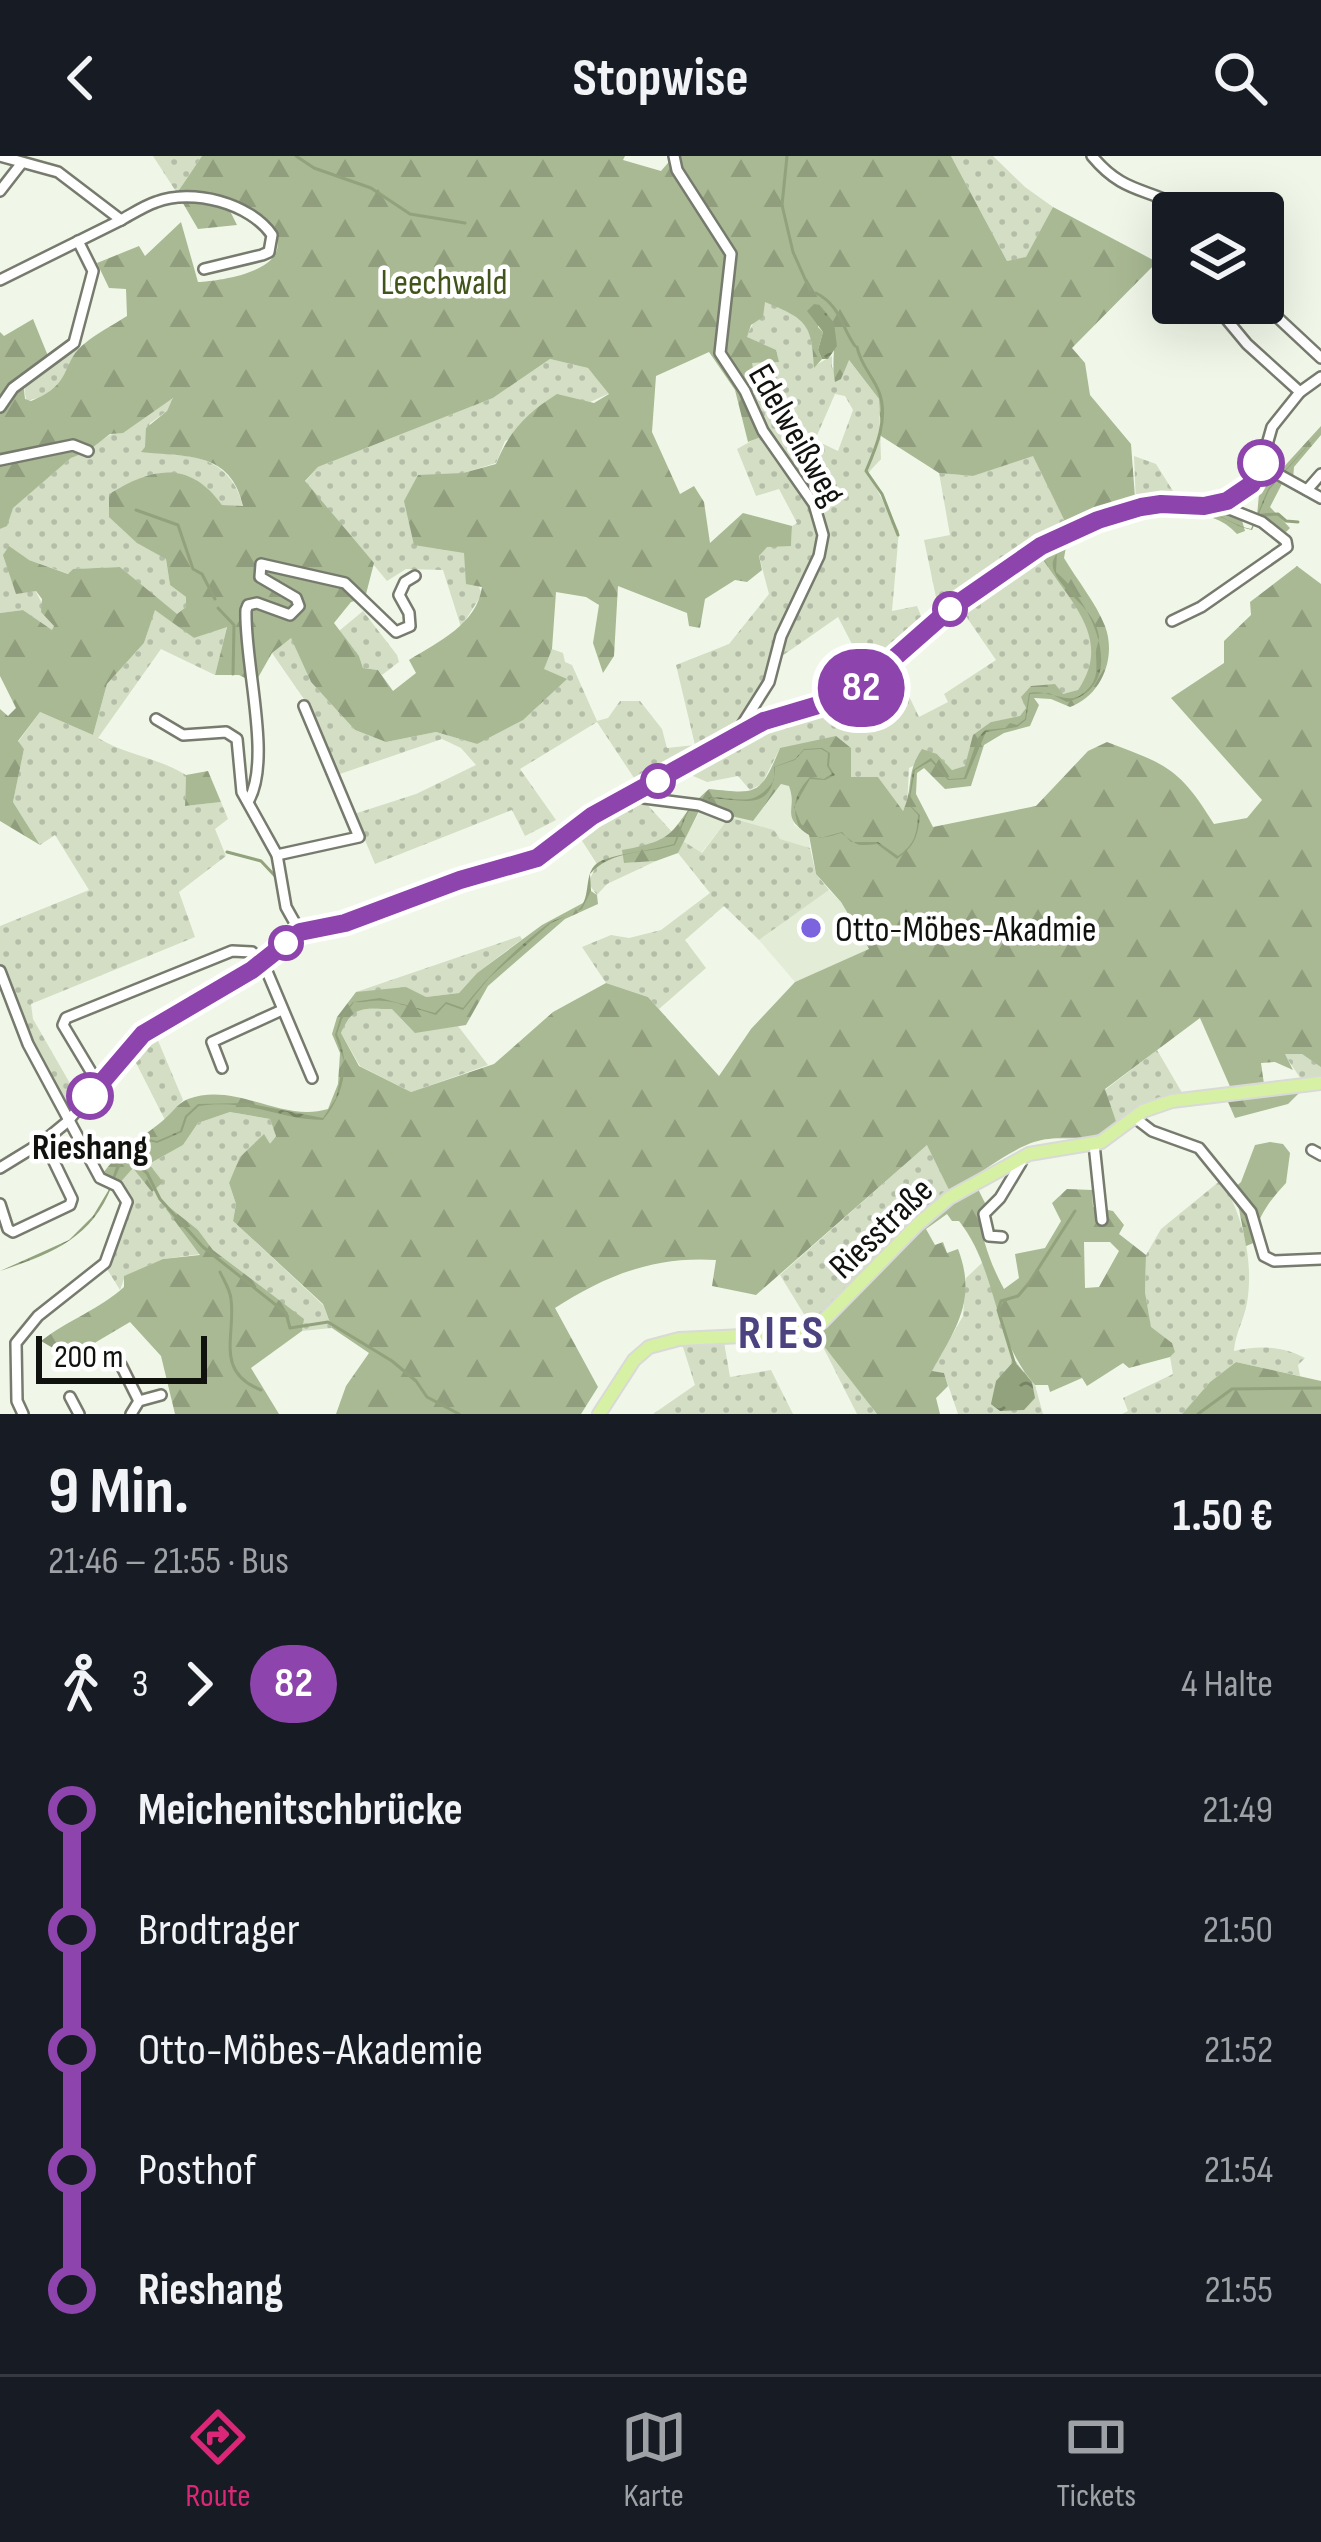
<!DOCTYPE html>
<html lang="de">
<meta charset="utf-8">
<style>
body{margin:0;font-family:"Sofia Sans Condensed",sans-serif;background:#242831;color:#f1f3f6;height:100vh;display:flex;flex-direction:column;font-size:45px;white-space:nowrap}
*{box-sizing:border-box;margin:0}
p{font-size:39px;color:#9ea1a6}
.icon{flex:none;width:66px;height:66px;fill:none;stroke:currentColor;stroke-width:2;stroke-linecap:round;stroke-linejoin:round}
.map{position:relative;height:1258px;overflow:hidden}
.sheet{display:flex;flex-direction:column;background:#171b24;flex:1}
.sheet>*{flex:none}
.badge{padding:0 24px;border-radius:39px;font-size:42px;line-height:78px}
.fabs{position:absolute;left:1152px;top:36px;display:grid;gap:24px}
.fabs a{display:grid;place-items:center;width:132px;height:132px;border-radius:12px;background:#171b24;box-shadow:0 12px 48px #0002;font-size:60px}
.scale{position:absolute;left:36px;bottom:30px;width:171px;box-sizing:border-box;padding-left:12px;border:6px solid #10120e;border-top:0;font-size:33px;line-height:42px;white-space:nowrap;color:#10120e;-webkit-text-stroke:9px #fff;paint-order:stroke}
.map>.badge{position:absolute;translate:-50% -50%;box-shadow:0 0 0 6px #fff}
.legs{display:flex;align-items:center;gap:18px;height:132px;padding:0 48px;font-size:39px}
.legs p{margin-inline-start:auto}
.head{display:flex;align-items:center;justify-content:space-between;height:204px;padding:0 48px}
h1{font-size:66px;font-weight:700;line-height:90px}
ul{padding:0 48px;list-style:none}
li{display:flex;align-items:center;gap:42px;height:120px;font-size:45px}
li i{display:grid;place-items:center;width:18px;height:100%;margin:0 15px;background:currentColor}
li i::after{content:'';width:30px;height:30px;margin:-15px;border:9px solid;border-radius:50%;background:#171b24}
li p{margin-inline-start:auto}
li:first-child i{background:linear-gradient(#0000 50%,currentColor 0)}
li:last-child i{background:linear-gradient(currentColor 50%,#0000 0)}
header{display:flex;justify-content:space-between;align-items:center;height:156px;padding:0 48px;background:#171b24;font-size:54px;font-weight:700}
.dock{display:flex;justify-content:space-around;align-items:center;height:168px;border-top:3px solid #363941;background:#171b24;font-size:33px;color:#9ea1a6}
.dock a{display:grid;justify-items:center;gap:6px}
.dock .current{color:#db2777}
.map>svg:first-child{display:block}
</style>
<header><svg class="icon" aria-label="back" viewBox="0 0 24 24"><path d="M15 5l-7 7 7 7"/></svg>Stopwise<svg class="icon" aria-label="search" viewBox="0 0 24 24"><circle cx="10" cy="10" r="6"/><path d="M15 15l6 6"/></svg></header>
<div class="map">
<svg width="1321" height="1258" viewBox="0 0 1321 1258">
<defs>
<pattern id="green-dots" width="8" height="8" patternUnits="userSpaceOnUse" patternTransform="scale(3)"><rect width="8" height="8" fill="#d3dec4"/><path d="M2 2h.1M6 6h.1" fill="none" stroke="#b4bda7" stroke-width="1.8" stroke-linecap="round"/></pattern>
<pattern id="forest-firs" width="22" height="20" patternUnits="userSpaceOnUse" patternTransform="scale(3)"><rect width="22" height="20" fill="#a9b993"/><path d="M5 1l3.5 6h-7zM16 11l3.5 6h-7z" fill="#909e7e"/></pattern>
<pattern id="water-ripples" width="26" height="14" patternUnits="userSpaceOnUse" patternTransform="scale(3)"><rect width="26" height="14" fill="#92a27c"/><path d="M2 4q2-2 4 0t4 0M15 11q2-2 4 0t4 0" fill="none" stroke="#768364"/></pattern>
</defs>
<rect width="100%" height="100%" fill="#f0f7e8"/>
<!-- built -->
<g fill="#e3ecd7">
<path d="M782,627L790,630L794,669L809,679L810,692L779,683L774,674L735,663L727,664L701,697L683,685L705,647L753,665Z"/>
<path d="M829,734L841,746L869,794L795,826L759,784Z"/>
</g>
<!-- green -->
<g fill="url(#green-dots)" fill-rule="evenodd">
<path d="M153,0H202L177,37Z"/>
<path d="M951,0H993L1025,31L1053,51L1026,102L1007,105Z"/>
<path d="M765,145C805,162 812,165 814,210L832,200V211L841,223L848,203L879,243L881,303L868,317L899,375L892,455L917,450L928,477L852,539L771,561L642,634L597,566L520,613L556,664L525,680L512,654L375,708L354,658L416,638L476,609L461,592L442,583L337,619L306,546L272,497L291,481L311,526L355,574L386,586L436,576L477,588L543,514L552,493L563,497L565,506L572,509L597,565L608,562L620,545H640L662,573L667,592L695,589L676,509L729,488L769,438L759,400L767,390H791L792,370L797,367L779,333L756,340L737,293L762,279L746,233L752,207L778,206L746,181ZM835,238L845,240L853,254L838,295L815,284ZM838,461L867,517L843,535L766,554L759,550L782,500Z"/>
<path d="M79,191C69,216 55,243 26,244L22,216L48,200L55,205Z"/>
<path d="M550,203L588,212L610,237L505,285L496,307L463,317L464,397L482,438L461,471L443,414L406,413L387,425L305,326L318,311L493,242Z"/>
<path d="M175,241L167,255L149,268L172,299C209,299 235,315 243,351L222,349C190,305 150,312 109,338L166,403L170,429L186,441V451L177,459L120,411L73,413L69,418L29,404L35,434L54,470L53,475L23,454L0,457V373L7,369L12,352L71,302Z"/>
<path d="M1033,299L1071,378L1055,386L1092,479L1093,513L1078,535L1063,538L1031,530L1026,552L1020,561L991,566L966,610L952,614L937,598L909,612L907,650L902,655L878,621L850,622L780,592L762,628L750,634L738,620L707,626L684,616L721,594L728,597L727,592L770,567L837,551L869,531L878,546L906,534L919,561L948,546L944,538L996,504L961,453L941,465L924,384L950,379L939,317L973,320Z"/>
<path d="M1134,300L1156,308L1178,343L1136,348Z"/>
<path d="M155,453L194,482L227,470L215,519L161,493L98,582C126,599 159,602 186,619L185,650L221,646L228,663L215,673L226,700L179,736L195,781L31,848L33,863L79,943L69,955L23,871L0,808V770L89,734L55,679L40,689L13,646L24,593L18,586L40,556L93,579L107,528L144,487Z"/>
<path d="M363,455L397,499L399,506L382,519L378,514L363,512L359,500L339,475Z"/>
<path d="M644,645L672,676L624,707L656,705L607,728L597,739L588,727L597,708L577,677C597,660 618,646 644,645Z"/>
<path d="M735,663L774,674L780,683L810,692L816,718L829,734L759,784L724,750L685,784L706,812L659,853L648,841L606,827L582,791L611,779L629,782L661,774L710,737L678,697L683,685L702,697L727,664Z"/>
<path d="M520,780L522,783L477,817L459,837L426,841L356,836Z"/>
<path d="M361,853H393L415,876L458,870L488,909L411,936L360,910L341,877L348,860Z"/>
<path d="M154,875L183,944L165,964L131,897Z"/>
<path d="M1157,894L1184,940L1117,968L1105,934Z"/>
<path d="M1284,898H1302L1321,910V924L1303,926Z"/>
<path d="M230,956L270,963L276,979L270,989L263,979L241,1001L229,1027L236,1048L233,1065L323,1149L332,1172L302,1175L303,1163L213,1094L198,1074L167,1054L201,1098L163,1103L125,1120L120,1134L107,1113L127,1046L117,1030L133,1011L149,1008L183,989L198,967Z"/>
<path d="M928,988L950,1036L810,1168L780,1119Z"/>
<path d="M1221,1024C1243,1059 1254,1105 1247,1147C1244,1164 1235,1178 1234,1195C1258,1189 1283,1190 1305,1202L1298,1209L1300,1220L1236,1206L1210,1226L1182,1258H1122L1128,1255L1123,1242L1173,1218L1170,1201L1175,1196L1151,1172L1145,1136L1146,1099L1161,1073Z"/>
<path d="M984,1105L1013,1202L1035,1229L1043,1258H958L944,1217L931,1216L963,1160L966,1122Z"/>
<path d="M820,1185L828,1192L877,1258H857Z"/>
<path d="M724,1186L730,1221L771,1214L793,1258H653L695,1229L682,1188Z"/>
</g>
<!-- forest -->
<g fill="url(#forest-firs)" fill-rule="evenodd">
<path d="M202,0H625L623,4L661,15L674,0H951L1007,105L1026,101L1053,51L1157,106L1072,192L1085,207L1090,239L1131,288L1136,355C1169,348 1209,348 1241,361L1245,375L1237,378C1196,333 1112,373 1066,391L1064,402C1077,424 1096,447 1105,470C1117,502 1101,540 1070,551L1051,543L1034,542L1039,549L1030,570L1004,577L984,589L971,630L945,633L924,612L917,617L916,638L933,671L1036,650L1088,595L1107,586C1168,609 1179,612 1214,668L1247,662L1262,644L1171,542L1224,507V485L1251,459L1250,446L1297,410L1321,428V911L1302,898H1285L1293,914L1275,906L1261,907L1264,928L1321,932L1300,936L1288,948L1235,962L1228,946L1235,942L1200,862L1105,933L1117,968C1084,992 1066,976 1034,986C1009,994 974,1022 950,1036L927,989L756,1139L712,1130L716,1104C655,1100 606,1119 555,1152L598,1231L581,1258H336L346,1230L369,1197L332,1172L323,1148L233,1065L236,1048L229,1027L240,1001L264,978L270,988L276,980L270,963L230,956L198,967L183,989L149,1008L163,1026L152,1036L133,1012L117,1030L103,1017C119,995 138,984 160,967C170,960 177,947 188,943C236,925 281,967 328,953L338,928L340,897L332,878L337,861L356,836L406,831L426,841L459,837L477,817L542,769L583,747L591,735L597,739L598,748L565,763L488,830L466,869L415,877L392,853C364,853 353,848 341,877L359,910L411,936L494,908L553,856L606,827L648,841L719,920L751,873L795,826L869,793L841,746L816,718L809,679C779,659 798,655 789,630L781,628L753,665L700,653L678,697L656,705L624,707L622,694C687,683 667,669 709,633C758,638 760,640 780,592L836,580L851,592V621H878L903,655C914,632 905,618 922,593L937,598L952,614L965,610L973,579L991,566L1020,560L1026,552L1021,541L1031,530L1055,528L1063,538L1078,534C1112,484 1073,449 1044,405L1055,386L1071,378L1033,300L973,320L939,317L881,280L879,243L849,204L841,223L835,226C829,192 844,181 820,149L818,171L823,176L818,194L822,203L814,212C812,167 806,163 765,146L763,161L751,169L747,181L776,194L779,206L752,207L755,222L746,233L763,280L748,286L735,234L709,196L656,220L652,276L680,338L694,330L704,346L710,387L743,357L792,370L791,390L767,391L759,400L762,414L747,426L735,424L705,443L700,472L689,470L687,457L618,430L614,500L603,517L593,487L599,449L586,441L556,436L552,493L544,513L567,523L523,564L477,588L436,576L386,586L355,574L311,526L291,482L272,497L255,527L239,519H215L227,471L194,482L155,454L144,487L107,528L93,579L40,556L18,585L24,593L13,646L40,689L0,665V553L8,560L16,552L0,520V457L23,454L52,474L54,470L41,456L42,443L36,435L16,438L3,399L9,390L29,404L68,418L73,413L120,411L177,458L186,451V441L170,429L166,403L137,387L109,361V338C151,312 189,303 222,349L243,350C231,295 187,301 141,296L145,291L146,272L167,255L173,242L123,277L110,278L88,295L71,302L13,352L7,370L0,373V176L4,180L33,163L48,200L22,217L25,243L31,245C74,228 60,208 84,188C97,177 113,169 127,160L126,133L109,132L97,107L139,90L145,100L181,66L198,126C219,125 295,115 274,76C265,60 240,52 225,45L237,69L198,73L177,37ZM550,203L588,212L609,238L594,247L557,238C527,257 509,275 496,308L463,317L418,319L404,345L414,389L464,397L466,428L482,431C477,468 438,486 409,504L416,517L393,535L378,514L363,512L359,500L334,467L351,446L365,442L374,407L305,325L318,311L493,242Z"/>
<path d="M1321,270V279L1294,311L1293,323L1286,320L1270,351L1290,372L1286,376L1257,360L1259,338Z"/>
<path d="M208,615L221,646L185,650L186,619Z"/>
<path d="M1270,986L1283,988L1290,997L1286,1027C1273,1041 1253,1064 1256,1086L1246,1090L1239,1053L1229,1037L1241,1026L1255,989Z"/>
<path d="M977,1031L986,1049L980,1058C981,1083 992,1111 1004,1133L1019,1122L1015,1098L1045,1092L1061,1065L1052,1047L1067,1033L1092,1034L1093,1051L1113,1055L1124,1069L1119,1078L1146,1099L1145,1136L1151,1171L1172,1187L1175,1196L1170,1201L1129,1212L1123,1207L1087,1230L1082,1222L1050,1236L1048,1229H1035C992,1182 998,1114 959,1065H952L947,1058L926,1073L935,1089L943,1086L947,1097L958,1093C977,1143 957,1171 932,1215L944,1217L948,1230L936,1242L940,1258H877L820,1185L817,1175C871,1129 913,1065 977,1031ZM1084,1086H1110L1119,1095L1099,1131L1085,1132Z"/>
<path d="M169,1051L198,1074L213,1094L304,1163L302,1175L251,1212L279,1258H175L161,1200L130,1166L81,1195L75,1205L41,1185C68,1164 100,1153 124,1131V1120L163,1103L200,1099L166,1053Z"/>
<path d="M1236,1206L1321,1225V1258H1182L1210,1226Z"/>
</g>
<!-- water -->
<g fill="url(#water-ripples)">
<path d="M814,148L820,149L834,167L837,190L828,203H822L818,194L823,176L807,155Z"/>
<path d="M1321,275L1269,334L1252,374C1236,371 1226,361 1209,358C1159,347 1098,365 1057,395L1056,416C1089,443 1133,528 1067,546L1049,537L1030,538L1026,564L1017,571L986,576L966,623L948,624L931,605L915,614L909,648L920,659C918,680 915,690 897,703L877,688C853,691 858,688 841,677C818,684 820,683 799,671C791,651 795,637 810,621L824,623L832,618L827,610L828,597L821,593L804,594L795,604L775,611C773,668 724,633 698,646C685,652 681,678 675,689C646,698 612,693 590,718L591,735L582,753L551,767L489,822L463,854L446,848L436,859C423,855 398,846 385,845C375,843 365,847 354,846L342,863L337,878C351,907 344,939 323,964C280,964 247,942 199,950L187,961L182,976L157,987L144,984C118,1004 121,1011 108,1039C87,1085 45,1100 0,1115L69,1084L93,1060L108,1035L120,999L144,982L157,985L180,975L185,960L198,948L247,947L323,962L336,942L344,905L335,879L340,862L353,846L380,842L435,857L446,846L463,852C487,821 517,791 549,767C558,761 574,760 581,751C592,736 582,712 603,704C626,696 650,695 674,688C679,676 685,652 696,646C724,630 749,662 774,624V611L795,603L804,593L822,592L830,597L829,610L835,619L825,624L810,623L794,651L801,668L820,682L842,676L851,686H878L898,700C914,689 917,679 918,659L908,648L913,614L931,602L949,623L964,622L978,582L985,574L1005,572L1010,567L1017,569L1025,563L1029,537C1048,533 1067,549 1081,539C1098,527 1097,516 1096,499C1095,493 1099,487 1099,481C1096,453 1064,439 1054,415C1041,385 1133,355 1156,353C1169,352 1188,354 1202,355C1221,357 1234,370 1251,373L1268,333Z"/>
<path d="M1014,1205L1032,1226L1035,1242L1024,1254L1000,1255L991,1248L996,1225Z"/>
</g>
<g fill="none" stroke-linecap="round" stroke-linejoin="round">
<!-- stream -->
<g stroke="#92a27c" stroke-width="3">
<path d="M296,0L314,12L371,32L410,58L465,67"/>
<path d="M787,0L782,49L793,96L810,134"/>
<path d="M816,137C841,150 840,169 855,190"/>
<path d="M857,191C861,210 873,220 879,236C889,262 876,292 866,315L882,338L898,379"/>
<path d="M136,354L178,369L193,413L202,418L215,443"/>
<path d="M1262,359L1278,358L1286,365L1298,366"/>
<path d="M218,452L234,469L233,518"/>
<path d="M227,696L261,705L276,721"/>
<path d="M136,1008L147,1017L160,1043L203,1091L286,1157L290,1172L328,1166L392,1205L416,1225L427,1241L459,1258"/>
<path d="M220,1116C224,1125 230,1133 231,1143C236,1180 214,1215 261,1234"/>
<path d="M1014,1206L998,1154L1001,1145L1018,1140L1029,1127L1075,1055"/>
<path d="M1198,1258L1232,1233L1321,1232"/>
</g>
<!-- minor casing -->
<g stroke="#767b6e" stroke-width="14">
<g id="minor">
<path d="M674,0L677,14L731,98L720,197L745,235L763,275L814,348L823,379L819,400L781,480L769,526L735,580"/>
<path d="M1092,0C1126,41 1150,30 1189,57"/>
<path d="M0,35L21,8"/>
<path d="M121,64C132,58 144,50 156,46C192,32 250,47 272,79L269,96L262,99L204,113"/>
<path d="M0,124L121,64L58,16L0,0"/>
<path d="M1213,147L1247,188L1300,236"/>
<path d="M1251,147L1276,160L1321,202"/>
<path d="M0,251L13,232L74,187L93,115L78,85"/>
<path d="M0,304L73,289L88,295"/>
<path d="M1260,313L1274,316L1321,342"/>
<path d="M1307,334L1321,318"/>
<path d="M1172,465L1201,451L1287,391L1286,385L1262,366L1217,348"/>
<path d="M156,563L183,579L226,576L237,583L242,636L277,699L286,751L300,776"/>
<path d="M638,636L644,642L699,649L727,660"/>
<path d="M249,644C272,602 244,506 246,454L248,449L257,447L290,459L299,450L296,442L260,421L261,408L345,427L396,476L410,470L409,457L399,439L405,426L415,420"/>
<path d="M277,699L359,681L304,550"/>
<path d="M0,815L28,888L100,1022L117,1030L127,1046L105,1107L38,1160L16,1187L17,1245L23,1258"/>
<path d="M222,912L212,886L282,854"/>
<path d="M99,929L63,869L66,862L232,795L252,796L263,806L312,922"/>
<path d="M1135,962L1152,975L1199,992L1251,1056L1264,1100L1274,1105L1321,1103"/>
<path d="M1094,988L1102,1064"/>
<path d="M1312,994L1321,999"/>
<path d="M0,1012L44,985L67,966L143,878L252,814L300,776L345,767L461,724L537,702L601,655L764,564L852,539L950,453L1027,397L1061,380L1140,351L1161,348L1204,350L1237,339L1258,320L1272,271L1300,236L1321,221"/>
<path d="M0,1048L8,1073L13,1076L70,1049L72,1043L44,985"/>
<path d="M1002,1081L989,1080L984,1058L1000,1042L1021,1007"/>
<path d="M121,1209L139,1245"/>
<path d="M70,1241L79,1258"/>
<path d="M131,1258L139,1245L161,1239"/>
</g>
</g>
<!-- major casing -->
<g stroke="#d9d9d8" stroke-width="16">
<path id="major" d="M599,1258L634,1204L649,1191L679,1183L788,1178L822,1166L918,1068L949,1042L1029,998L1101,986L1143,955L1172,945L1321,927"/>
</g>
<!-- minor -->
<use href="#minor" stroke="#fff" stroke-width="9"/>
<!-- major -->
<use href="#major" stroke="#d6f1a4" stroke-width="12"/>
</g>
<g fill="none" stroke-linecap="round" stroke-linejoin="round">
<!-- line-1 casing -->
<g stroke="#fff" stroke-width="27">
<path id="line-1" d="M90,940L143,878L252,814L300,776L345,767L460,724L537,702L592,660L764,565L852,539L950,453L1041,390L1098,364L1141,351L1161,348L1204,350L1227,345L1252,328L1261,307"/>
</g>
<!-- line-1 -->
<use href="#line-1" stroke="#8e44ad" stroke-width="18"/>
</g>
<!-- markers -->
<g fill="#fff" stroke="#8e44ad" stroke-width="6">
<circle cx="1261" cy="307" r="21"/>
<circle cx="950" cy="453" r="15"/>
<circle cx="658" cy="625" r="15"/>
<circle cx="286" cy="787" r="15"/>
<circle cx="90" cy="940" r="21"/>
</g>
<circle fill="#7d64df" stroke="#fff" stroke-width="4.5" cx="811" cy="772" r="12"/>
<g text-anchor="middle" stroke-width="9" stroke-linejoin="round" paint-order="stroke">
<!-- park labels -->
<g font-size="36" fill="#41551b" stroke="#fff">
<text x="444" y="138">Leechwald</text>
</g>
<!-- street labels -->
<g font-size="36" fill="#10120e" stroke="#fff">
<text transform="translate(798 278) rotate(60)" y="13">Edelweißweg</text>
<text transform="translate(880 1071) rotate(-44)" y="13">Riesstraße</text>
</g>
<!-- poi labels -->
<g font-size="36" fill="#10120e" stroke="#fff" text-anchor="start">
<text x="835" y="785">Otto-Möbes-Akadmie</text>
</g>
<!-- stop labels -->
<g font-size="36" font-weight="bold" fill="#10120e" stroke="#fff">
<text x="90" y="1003">Rieshang</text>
</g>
<!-- district labels -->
<g font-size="48" font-weight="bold" letter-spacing="3" fill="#4c427f" stroke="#fff">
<text x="782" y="1192">RIES</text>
</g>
</g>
</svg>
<div class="fabs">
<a><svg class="icon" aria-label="layers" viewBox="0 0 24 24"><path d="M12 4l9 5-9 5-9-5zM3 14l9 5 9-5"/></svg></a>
</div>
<div class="scale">200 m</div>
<b class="badge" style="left:861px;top:532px;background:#8e44ad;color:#fff">82</b>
</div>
<section class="sheet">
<div class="head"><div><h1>9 Min.</h1><p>21:46 – 21:55 · Bus</p></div><b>1.50 €</b></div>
<div class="legs"><svg class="icon" aria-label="walk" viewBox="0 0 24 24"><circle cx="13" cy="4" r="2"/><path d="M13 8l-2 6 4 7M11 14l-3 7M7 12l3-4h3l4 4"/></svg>3<svg class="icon" aria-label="forward" viewBox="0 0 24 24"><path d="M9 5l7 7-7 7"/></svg><b class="badge" style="background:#8e44ad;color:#fff">82</b><p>4 Halte</p></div>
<ul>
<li><i style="color:#8e44ad"></i><b>Meichenitschbrücke</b><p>21:49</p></li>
<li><i style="color:#8e44ad"></i><span>Brodtrager</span><p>21:50</p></li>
<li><i style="color:#8e44ad"></i><span>Otto-Möbes-Akademie</span><p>21:52</p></li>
<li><i style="color:#8e44ad"></i><span>Posthof</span><p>21:54</p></li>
<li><i style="color:#8e44ad"></i><b>Rieshang</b><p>21:55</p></li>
</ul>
</section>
<nav class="dock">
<a class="current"><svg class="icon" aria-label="directions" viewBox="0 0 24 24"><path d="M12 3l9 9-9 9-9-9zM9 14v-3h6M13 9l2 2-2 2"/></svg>Route</a>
<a><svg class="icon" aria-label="map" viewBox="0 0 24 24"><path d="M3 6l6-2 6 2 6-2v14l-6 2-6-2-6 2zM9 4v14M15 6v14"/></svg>Karte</a>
<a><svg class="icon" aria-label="tickets" viewBox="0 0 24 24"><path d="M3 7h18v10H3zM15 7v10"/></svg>Tickets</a>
</nav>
